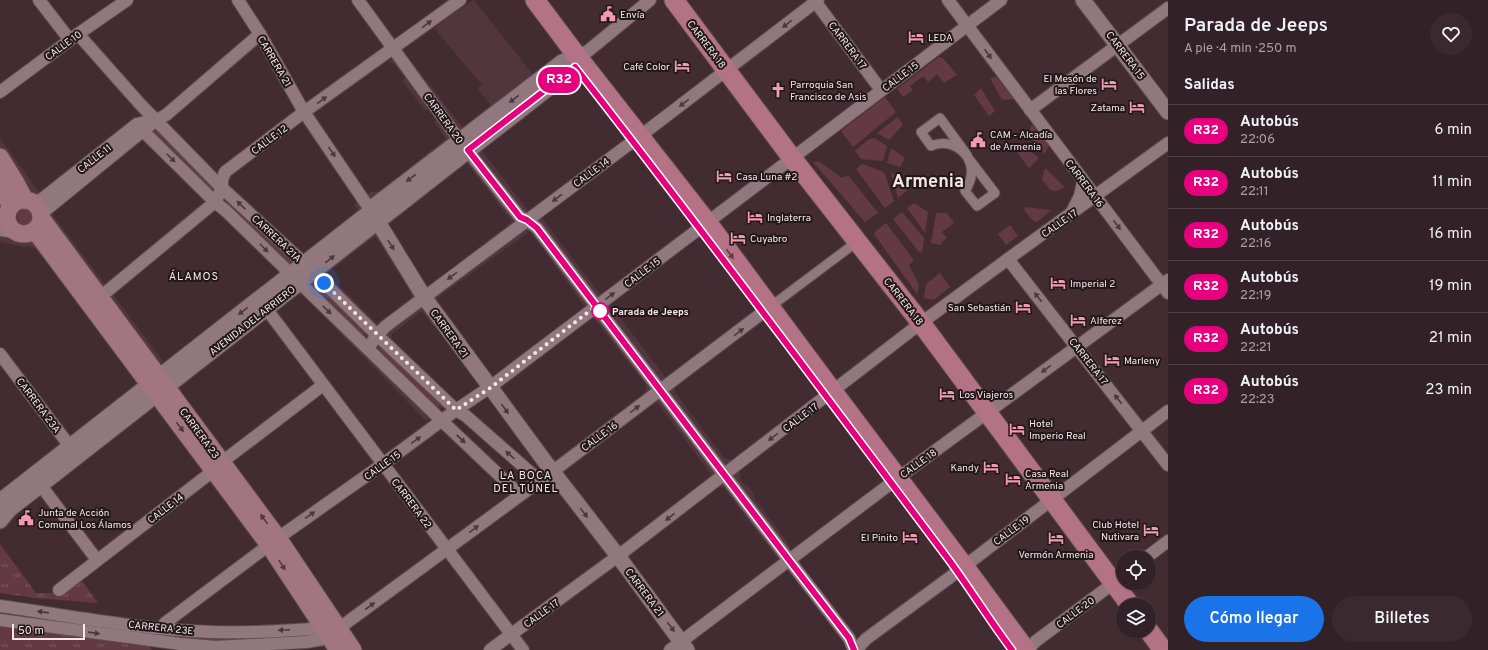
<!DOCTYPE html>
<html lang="es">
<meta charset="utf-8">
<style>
body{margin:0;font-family:Overpass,sans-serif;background:#3a292e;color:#f1f3f6;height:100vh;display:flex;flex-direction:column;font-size:15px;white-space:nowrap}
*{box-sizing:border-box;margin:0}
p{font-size:13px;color:#a8a3a7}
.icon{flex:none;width:22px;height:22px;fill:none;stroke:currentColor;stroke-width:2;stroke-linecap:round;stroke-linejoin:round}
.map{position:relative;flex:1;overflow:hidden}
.panel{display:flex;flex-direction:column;background:#322126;width:320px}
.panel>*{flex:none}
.badge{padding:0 8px;border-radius:13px;font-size:14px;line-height:26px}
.fabs{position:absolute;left:1116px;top:550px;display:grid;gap:8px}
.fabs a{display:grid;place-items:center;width:40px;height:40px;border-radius:50%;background:#322126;box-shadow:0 1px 3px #0004,0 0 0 1px #4d3e43;font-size:20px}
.scale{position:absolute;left:12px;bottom:10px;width:73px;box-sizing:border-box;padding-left:4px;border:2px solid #f5e6ea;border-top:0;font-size:11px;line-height:14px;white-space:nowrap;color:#f5e6ea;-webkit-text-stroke:3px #22171a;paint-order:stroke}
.you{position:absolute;width:20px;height:20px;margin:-10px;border:3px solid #fff;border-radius:50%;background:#1a73e8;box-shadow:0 0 0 6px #1a73e833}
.map>.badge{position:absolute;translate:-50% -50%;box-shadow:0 0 0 2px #fff}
h2{padding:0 16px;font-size:15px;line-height:36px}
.round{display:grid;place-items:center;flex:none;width:42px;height:42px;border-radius:21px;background:#3a292e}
.summary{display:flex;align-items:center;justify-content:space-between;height:68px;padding:0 16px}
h1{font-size:19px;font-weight:600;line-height:30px}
.cta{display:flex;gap:8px;margin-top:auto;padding:8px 16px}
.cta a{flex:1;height:46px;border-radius:24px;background:#1a73e8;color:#fff;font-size:16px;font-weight:600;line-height:46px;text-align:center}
.cta a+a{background:#3a292e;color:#f1f3f6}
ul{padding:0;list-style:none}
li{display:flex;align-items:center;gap:12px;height:52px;padding:0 16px;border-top:1px solid #4d3e43}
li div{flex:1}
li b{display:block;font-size:15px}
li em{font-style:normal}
li .badge{min-width:44px;font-weight:700;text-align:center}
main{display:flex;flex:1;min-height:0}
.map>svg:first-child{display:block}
</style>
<main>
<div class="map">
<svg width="1168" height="650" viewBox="0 0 1168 650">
<defs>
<pattern id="grass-tufts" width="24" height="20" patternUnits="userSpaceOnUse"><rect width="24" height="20" fill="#643946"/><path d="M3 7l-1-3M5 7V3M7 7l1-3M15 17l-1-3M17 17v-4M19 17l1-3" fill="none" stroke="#7b5661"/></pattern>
</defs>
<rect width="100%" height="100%" fill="#422c32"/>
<!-- built -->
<g fill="#52353d" fill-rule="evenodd">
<path d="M473,0H474L534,76L479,147L530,213L535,209L600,294H602L666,378L675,390L674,391L724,458L732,460L740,473V479L745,485L749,487L754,494L755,499L791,547L777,558L723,487L721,488L657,402L656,403L646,390V385L582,303L530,231L433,301L445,318L433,326L422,311L392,334L391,338L452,399L426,421L302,294L300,296L278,272L359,212L354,204L372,191L378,192L446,139L434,122L436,120L428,109L425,111L402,80L405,78L394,64L388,62L404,52L464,129L482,115L481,113L491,105L478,89L482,85L434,28ZM466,162L512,222L427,288L388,225L429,193L426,189L460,163ZM375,236L412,294L411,298L377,324L327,273Z"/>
<path d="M0,138L39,192L52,214L163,361L137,383L36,249L29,246L24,247L0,242Z"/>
</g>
<!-- grass -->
<g fill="url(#grass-tufts)">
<path d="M0,544L36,593H62L82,581L98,603L35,598L0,593Z"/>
<path d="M0,625L149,646L152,650H0Z"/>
</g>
<!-- garden -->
<g fill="#643946">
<path d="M939,57L943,58L957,75L944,83L937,74L928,82L923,76L910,86L913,90L903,97L897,89Z"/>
<path d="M997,77V78L1014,99L1002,100L990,78Z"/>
<path d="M981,88L995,111L989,116L974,95Z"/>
<path d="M885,97L896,112L853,147L841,131Z"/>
<path d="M898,117L903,125L889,140L877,133Z"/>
<path d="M1032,124L1049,145L1045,154L1028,135Z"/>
<path d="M152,126L215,187L210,192L148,130Z"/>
<path d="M874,138L887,146L883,161L861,159L855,151L869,139Z"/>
<path d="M1022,145L1039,158L1029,168L1016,151Z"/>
<path d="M891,148L905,158L900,167L887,163Z"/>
<path d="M813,162H820L842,178L848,175L878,213L865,222Z"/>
<path d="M862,164L884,172L894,201L885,208L856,169Z"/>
<path d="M1045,168L1065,187L1057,191L1050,190L1042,179Z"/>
<path d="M891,173L901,175L907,191L898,198Z"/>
<path d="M232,201L296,263L292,268L228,206Z"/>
<path d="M914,203L928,212L925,233L907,208Z"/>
<path d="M21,207L31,212L34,216V224C27,228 24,228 19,222L17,211L19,208Z"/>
<path d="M1024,207L1051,210L1037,222C1031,221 1028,214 1024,210L1025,209Z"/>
<path d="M902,212L924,238L922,253L919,252L893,219Z"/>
<path d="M938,213H947L954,223L942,232L947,238L942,242L941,245L931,243L936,214Z"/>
<path d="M886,223L914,260L909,265L919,285L917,294L874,234L875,232Z"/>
<path d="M1010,225L1018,236L1006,245L998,234Z"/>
<path d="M940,273L950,287L934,300L924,298L926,284Z"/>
<path d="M313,279L367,331L362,336L308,284Z"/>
<path d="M382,345L442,403L437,407L378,350Z"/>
<path d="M4,613L183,636L211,638L302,634L303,637L211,641L183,639L4,616Z"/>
</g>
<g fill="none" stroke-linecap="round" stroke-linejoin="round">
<!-- pedestrian casing -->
<g stroke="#5d4b4f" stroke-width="11">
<g id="pedestrian">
<path d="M940,118L967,155H966C957,145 945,140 931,146L921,132Z"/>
<path d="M966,155L995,193L977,206L965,191C973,179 974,167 966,155Z"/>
<path d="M770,307L858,241"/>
</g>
</g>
<!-- minor casing -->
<g stroke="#5d4b4f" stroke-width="14">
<g id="minor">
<path d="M39,0L66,35L72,38"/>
<path d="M238,0L260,34L304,112L371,211"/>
<path d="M358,0L460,141L520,217L527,220L537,228L789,560L849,638L854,650"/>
<path d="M814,0L881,90"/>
<path d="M948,0L1168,293"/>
<path d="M78,34L140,104L222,188L304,263L377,335L456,410L466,416L540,481"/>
<path d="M577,56L588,51L650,0"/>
<path d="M0,92L78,34L127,0"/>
<path d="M1030,110L1168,8"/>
<path d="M137,124L143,131L215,202L226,211L442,421L520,495"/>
<path d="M34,202L42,199L137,124L145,122"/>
<path d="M1072,212L1080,196L1083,182"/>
<path d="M42,213L156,120L166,115L260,34"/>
<path d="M0,215L7,214"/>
<path d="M0,230L15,232"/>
<path d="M1008,259L1168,465"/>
<path d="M99,298L215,202L222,188V180L225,172L304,112L460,0"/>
<path d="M262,303L523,650"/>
<path d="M368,348L377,335L386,326L652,127L818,0"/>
<path d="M0,354L75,453"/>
<path d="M222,462L323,385"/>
<path d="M36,479L97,560"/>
<path d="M278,538L383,464L456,410L490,387L1001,0"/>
<path d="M1147,557L1168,541"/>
<path d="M59,590L213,471"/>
<path d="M0,606C70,616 143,630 213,632C250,633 287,631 322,628"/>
<path d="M0,620L181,644L216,647L306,642L330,638"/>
<path d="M162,628L165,623L269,545"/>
<path d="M338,629L552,472L770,307"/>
<path d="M490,650L618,556L921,323L1008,259L1168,143"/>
<path d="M670,650L898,478L1168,280"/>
<path d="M856,650L866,639L949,578L1168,411"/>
<path d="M1027,650L1036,641L1123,576"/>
</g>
</g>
<!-- tertiary casing -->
<g stroke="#5d4b4f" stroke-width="17">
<g id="tertiary">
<path d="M1083,0L1168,112"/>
<path d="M373,214L424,297L546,463L618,556L687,650"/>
<path d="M0,501L371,211L374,206L562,62L577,56"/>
<path d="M0,521L10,509L41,485L582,62"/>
</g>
</g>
<!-- secondary casing -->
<g stroke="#5d4b4f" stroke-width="19">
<g id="secondary">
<path d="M0,157L16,183L25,200"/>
<path d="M0,181L5,189L10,207"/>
<circle cx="24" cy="217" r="17"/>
<path d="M42,219L278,538L353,650"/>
<path d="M35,231L269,545L338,650"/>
</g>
</g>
<!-- primary casing -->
<g stroke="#5d4b4f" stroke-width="21">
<g id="primary">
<path d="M535,0L577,56L707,222L825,381L964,566L1026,650"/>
<path d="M674,0L792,158L921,323L1130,605"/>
<path d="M1149,631L1163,650"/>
</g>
</g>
<!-- pedestrian -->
<use href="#pedestrian" stroke="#91777e" stroke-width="9"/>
<!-- minor -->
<use href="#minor" stroke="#91777e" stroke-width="12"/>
<!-- tertiary -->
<use href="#tertiary" stroke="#91777e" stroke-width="15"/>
<!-- secondary -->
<use href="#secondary" stroke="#a27582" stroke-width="17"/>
<!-- primary -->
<use href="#primary" stroke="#b37285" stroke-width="19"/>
</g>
<!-- one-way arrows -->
<defs><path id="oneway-solid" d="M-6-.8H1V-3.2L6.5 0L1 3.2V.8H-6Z"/></defs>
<g fill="#49393d">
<use href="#oneway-solid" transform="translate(427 24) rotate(-36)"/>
<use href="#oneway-solid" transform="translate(787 24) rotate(142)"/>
<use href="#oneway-solid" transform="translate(988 54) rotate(54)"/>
<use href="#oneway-solid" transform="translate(514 99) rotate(143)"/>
<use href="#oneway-solid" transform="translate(322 100) rotate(-36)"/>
<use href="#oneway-solid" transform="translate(684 103) rotate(143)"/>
<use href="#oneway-solid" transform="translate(332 152) rotate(56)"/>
<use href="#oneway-solid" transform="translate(171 158) rotate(45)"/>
<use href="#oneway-solid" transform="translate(411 178) rotate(143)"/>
<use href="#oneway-solid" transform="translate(557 198) rotate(143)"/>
<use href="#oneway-solid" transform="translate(241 205) rotate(-137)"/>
<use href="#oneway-solid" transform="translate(1117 225) rotate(53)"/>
<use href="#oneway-solid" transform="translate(391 245) rotate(58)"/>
<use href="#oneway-solid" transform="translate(264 248) rotate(45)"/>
<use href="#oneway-solid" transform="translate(330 259) rotate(-39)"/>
<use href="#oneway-solid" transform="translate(452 276) rotate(143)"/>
<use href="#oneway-solid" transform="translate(610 296) rotate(-37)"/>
<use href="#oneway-solid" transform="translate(1038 297) rotate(-128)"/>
<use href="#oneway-solid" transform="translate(327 310) rotate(44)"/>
<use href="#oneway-solid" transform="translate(243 311) rotate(142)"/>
<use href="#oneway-solid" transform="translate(739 332) rotate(-37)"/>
<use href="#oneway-solid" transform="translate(1046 369) rotate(144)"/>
<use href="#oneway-solid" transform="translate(1118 399) rotate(-128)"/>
<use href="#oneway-solid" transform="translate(505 409) rotate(54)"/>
<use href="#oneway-solid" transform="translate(635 409) rotate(-37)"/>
<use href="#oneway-solid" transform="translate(773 437) rotate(143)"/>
<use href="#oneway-solid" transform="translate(461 439) rotate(43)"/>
<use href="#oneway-solid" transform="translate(416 440) rotate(-36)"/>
<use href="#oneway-solid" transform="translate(510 455) rotate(-139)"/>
<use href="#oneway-solid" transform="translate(584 513) rotate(52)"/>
<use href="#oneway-solid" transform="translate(310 515) rotate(-35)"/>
<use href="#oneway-solid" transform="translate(670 517) rotate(142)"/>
<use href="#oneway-solid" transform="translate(474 529) rotate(-37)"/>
<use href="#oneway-solid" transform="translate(370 606) rotate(-36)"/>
<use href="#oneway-solid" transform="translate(43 612) rotate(-172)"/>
<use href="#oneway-solid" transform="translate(671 627) rotate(53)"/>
<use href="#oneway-solid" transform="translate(284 630) rotate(178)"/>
<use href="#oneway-solid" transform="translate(94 633) rotate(8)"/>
</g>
<use fill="#5c3b45" href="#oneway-solid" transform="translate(730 254) rotate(53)"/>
<g fill="#4f383e">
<use href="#oneway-solid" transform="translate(180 427) rotate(53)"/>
<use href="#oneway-solid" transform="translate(264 519) rotate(-127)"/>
<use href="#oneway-solid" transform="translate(282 565) rotate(57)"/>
</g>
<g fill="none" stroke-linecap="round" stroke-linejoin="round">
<!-- line casing -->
<g stroke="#fff" stroke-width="9">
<path id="line" d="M854,650L849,638L789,560L537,228L527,220L520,217L468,150L575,67C702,229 825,395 949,560C971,590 990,621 1012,650"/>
</g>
<!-- line -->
<use href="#line" stroke="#e6007e" stroke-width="6"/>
<!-- walk -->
<path stroke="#f5e6ea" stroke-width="4" stroke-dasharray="0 7.2" d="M324,283L456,410L490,388L596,306L600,311"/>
</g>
<!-- icons -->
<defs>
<g id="civic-bare" transform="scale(1.2)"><path d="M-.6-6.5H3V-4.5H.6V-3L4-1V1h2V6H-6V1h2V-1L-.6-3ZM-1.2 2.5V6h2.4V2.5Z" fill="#f19ab2" stroke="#22171a" stroke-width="2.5" paint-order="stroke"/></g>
<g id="hotel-bare" transform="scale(1.2)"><path d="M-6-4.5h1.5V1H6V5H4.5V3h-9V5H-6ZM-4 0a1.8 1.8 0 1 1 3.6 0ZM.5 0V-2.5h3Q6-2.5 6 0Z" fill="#f19ab2" stroke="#22171a" stroke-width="2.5" paint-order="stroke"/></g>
<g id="church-bare" transform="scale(1.2)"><path d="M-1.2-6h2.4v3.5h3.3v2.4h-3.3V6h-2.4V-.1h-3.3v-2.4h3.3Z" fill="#f19ab2" stroke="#22171a" stroke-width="2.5" paint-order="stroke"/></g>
</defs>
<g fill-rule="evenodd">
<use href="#civic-bare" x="608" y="14"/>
<use href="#hotel-bare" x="916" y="37"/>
<use href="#hotel-bare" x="682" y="66"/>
<use href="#hotel-bare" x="1109" y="84"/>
<use href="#church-bare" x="778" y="90"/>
<use href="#hotel-bare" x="1137" y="107"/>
<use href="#civic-bare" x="978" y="140"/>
<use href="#hotel-bare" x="724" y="176"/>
<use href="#hotel-bare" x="755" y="217"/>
<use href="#hotel-bare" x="738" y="238"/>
<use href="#hotel-bare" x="1058" y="283"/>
<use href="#hotel-bare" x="1023" y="307"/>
<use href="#hotel-bare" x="1078" y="320"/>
<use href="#hotel-bare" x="1112" y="360"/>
<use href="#hotel-bare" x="947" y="394"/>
<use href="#hotel-bare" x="1017" y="429"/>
<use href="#hotel-bare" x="991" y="467"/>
<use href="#hotel-bare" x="1013" y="479"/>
<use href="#civic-bare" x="26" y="518"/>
<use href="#hotel-bare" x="1151" y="530"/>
<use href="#hotel-bare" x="910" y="537"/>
<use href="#hotel-bare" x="1056" y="538"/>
</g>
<!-- markers -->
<circle fill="#fff" stroke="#e6007e" stroke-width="2" cx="600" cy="311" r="8"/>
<g text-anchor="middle" stroke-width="4" stroke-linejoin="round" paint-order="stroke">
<!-- poi labels -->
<g font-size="10" fill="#f5e6ea" stroke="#22171a" text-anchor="start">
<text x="620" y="18">Envía</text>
<text x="928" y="41">LEDA</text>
<text x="670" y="70" text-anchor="end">Café Color</text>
<text x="1097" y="82" text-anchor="end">El Mesón de<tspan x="1097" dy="12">las Flores</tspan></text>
<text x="790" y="88">Parroquia San<tspan x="790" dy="12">Francisco de Asis</tspan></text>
<text x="1125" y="111" text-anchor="end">Zatama</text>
<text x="990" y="138">CAM - Alcadía<tspan x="990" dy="12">de Armenia</tspan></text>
<text x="736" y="180">Casa Luna #2</text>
<text x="767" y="221">Inglaterra</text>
<text x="750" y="242">Cuyabro</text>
<text x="1070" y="287">Imperial 2</text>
<text x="1011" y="311" text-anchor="end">San Sebastián</text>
<text x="1090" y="324">Alferez</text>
<text x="1124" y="364">Marleny</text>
<text x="959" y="398">Los Viajeros</text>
<text x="1029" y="427">Hotel<tspan x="1029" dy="12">Imperio Real</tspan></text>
<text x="979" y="471" text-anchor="end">Kandy</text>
<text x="1025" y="477">Casa Real<tspan x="1025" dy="12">Armenia</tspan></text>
<text x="38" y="516">Junta de Acción<tspan x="38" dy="12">Comunal Los Álamos</tspan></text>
<text x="1139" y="528" text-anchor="end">Club Hotel<tspan x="1139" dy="12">Nutivara</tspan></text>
<text x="898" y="541" text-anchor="end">El Pinito</text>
<text x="1056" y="558" text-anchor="middle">Vermón Armenia</text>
</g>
<!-- street labels -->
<g font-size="10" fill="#f5e6ea" stroke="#22171a">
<text transform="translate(707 44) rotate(53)" y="4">CARRERA 18</text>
<text transform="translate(63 45) rotate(-36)" y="4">CALLE 10</text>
<text transform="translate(848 45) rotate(53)" y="4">CARRERA 17</text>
<text transform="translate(1126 55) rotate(53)" y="4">CARRERA 15</text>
<text transform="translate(275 61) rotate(60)" y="4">CARRERA 21</text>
<text transform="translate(900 76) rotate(-37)" y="4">CALLE 15</text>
<text transform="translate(444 118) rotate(54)" y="4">CARRERA 20</text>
<text transform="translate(269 139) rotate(-37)" y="4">CALLE 12</text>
<text transform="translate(94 158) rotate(-38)" y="4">CALLE 11</text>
<text transform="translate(591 172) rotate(-37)" y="4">CALLE 14</text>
<text transform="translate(1085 183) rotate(53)" y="4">CARRERA 16</text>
<text transform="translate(1059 223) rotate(-35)" y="4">CALLE 17</text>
<text transform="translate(277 238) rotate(43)" y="4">CARRERA 21A</text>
<text transform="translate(642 272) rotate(-37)" y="4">CALLE 15</text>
<text transform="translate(904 301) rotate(52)" y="4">CARRERA 18</text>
<text transform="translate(252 320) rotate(-38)" y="4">AVENIDA DEL ARRIERO</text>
<text transform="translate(450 333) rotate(54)" y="4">CARRERA 21</text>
<text transform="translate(1089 361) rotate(52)" y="4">CARRERA 17</text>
<text transform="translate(39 405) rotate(53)" y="4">CARRERA 23A</text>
<text transform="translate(800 417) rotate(-37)" y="4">CALLE 17</text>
<text transform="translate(200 433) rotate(54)" y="4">CARRERA 23</text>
<text transform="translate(599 436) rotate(-37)" y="4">CALLE 16</text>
<text transform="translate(918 463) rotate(-36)" y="4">CALLE 18</text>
<text transform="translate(382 465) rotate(-36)" y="4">CALLE 15</text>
<text transform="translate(412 503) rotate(53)" y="4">CARRERA 22</text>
<text transform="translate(165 508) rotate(-38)" y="4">CALLE 14</text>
<text transform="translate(1011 530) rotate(-37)" y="4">CALLE 19</text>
<text transform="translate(645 592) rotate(53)" y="4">CARRERA 21</text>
<text transform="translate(1075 612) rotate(-37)" y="4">CALLE 20</text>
<text transform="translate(541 613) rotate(-36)" y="4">CALLE 17</text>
<text transform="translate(161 627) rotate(6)" y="4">CARRERA 23E</text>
</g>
<!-- stop labels -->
<g font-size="10" font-weight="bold" fill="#f5e6ea" stroke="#22171a" text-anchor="start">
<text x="612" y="315">Parada de Jeeps</text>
</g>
<!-- neighbourhood labels -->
<g font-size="11" letter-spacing="1" fill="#f5e6ea" stroke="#22171a">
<text x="194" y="280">ÁLAMOS</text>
<text x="526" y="479">LA BOCA<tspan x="526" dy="13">DEL TÚNEL</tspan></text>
</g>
<!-- town labels -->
<g font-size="18" font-weight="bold" fill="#f5e6ea" stroke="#22171a">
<text x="928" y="187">Armenia</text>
</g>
</g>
</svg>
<div class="fabs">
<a><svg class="icon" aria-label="locate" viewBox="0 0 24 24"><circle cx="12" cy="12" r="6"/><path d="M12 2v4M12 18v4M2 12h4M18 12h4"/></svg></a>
<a><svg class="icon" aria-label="layers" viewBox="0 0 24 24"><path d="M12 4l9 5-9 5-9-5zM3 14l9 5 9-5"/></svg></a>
</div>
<div class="scale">50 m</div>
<div class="you" style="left:324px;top:283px"></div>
<b class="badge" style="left:559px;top:80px;background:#e6007e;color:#fff">R32</b>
</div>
<section class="panel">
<div class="summary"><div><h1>Parada de Jeeps</h1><p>A pie · 4 min · 250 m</p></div><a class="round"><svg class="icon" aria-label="heart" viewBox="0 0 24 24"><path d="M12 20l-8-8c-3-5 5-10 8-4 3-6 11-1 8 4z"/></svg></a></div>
<h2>Salidas</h2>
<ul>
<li><span class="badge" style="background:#e6007e;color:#fff">R32</span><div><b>Autobús</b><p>22:06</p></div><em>6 min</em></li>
<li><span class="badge" style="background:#e6007e;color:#fff">R32</span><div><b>Autobús</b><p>22:11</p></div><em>11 min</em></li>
<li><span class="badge" style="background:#e6007e;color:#fff">R32</span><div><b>Autobús</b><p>22:16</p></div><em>16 min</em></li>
<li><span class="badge" style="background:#e6007e;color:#fff">R32</span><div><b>Autobús</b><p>22:19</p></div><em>19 min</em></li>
<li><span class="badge" style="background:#e6007e;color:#fff">R32</span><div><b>Autobús</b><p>22:21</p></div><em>21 min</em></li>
<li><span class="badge" style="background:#e6007e;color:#fff">R32</span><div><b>Autobús</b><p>22:23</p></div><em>23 min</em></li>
</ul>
<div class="cta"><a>Cómo llegar</a><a>Billetes</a></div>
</section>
</main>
